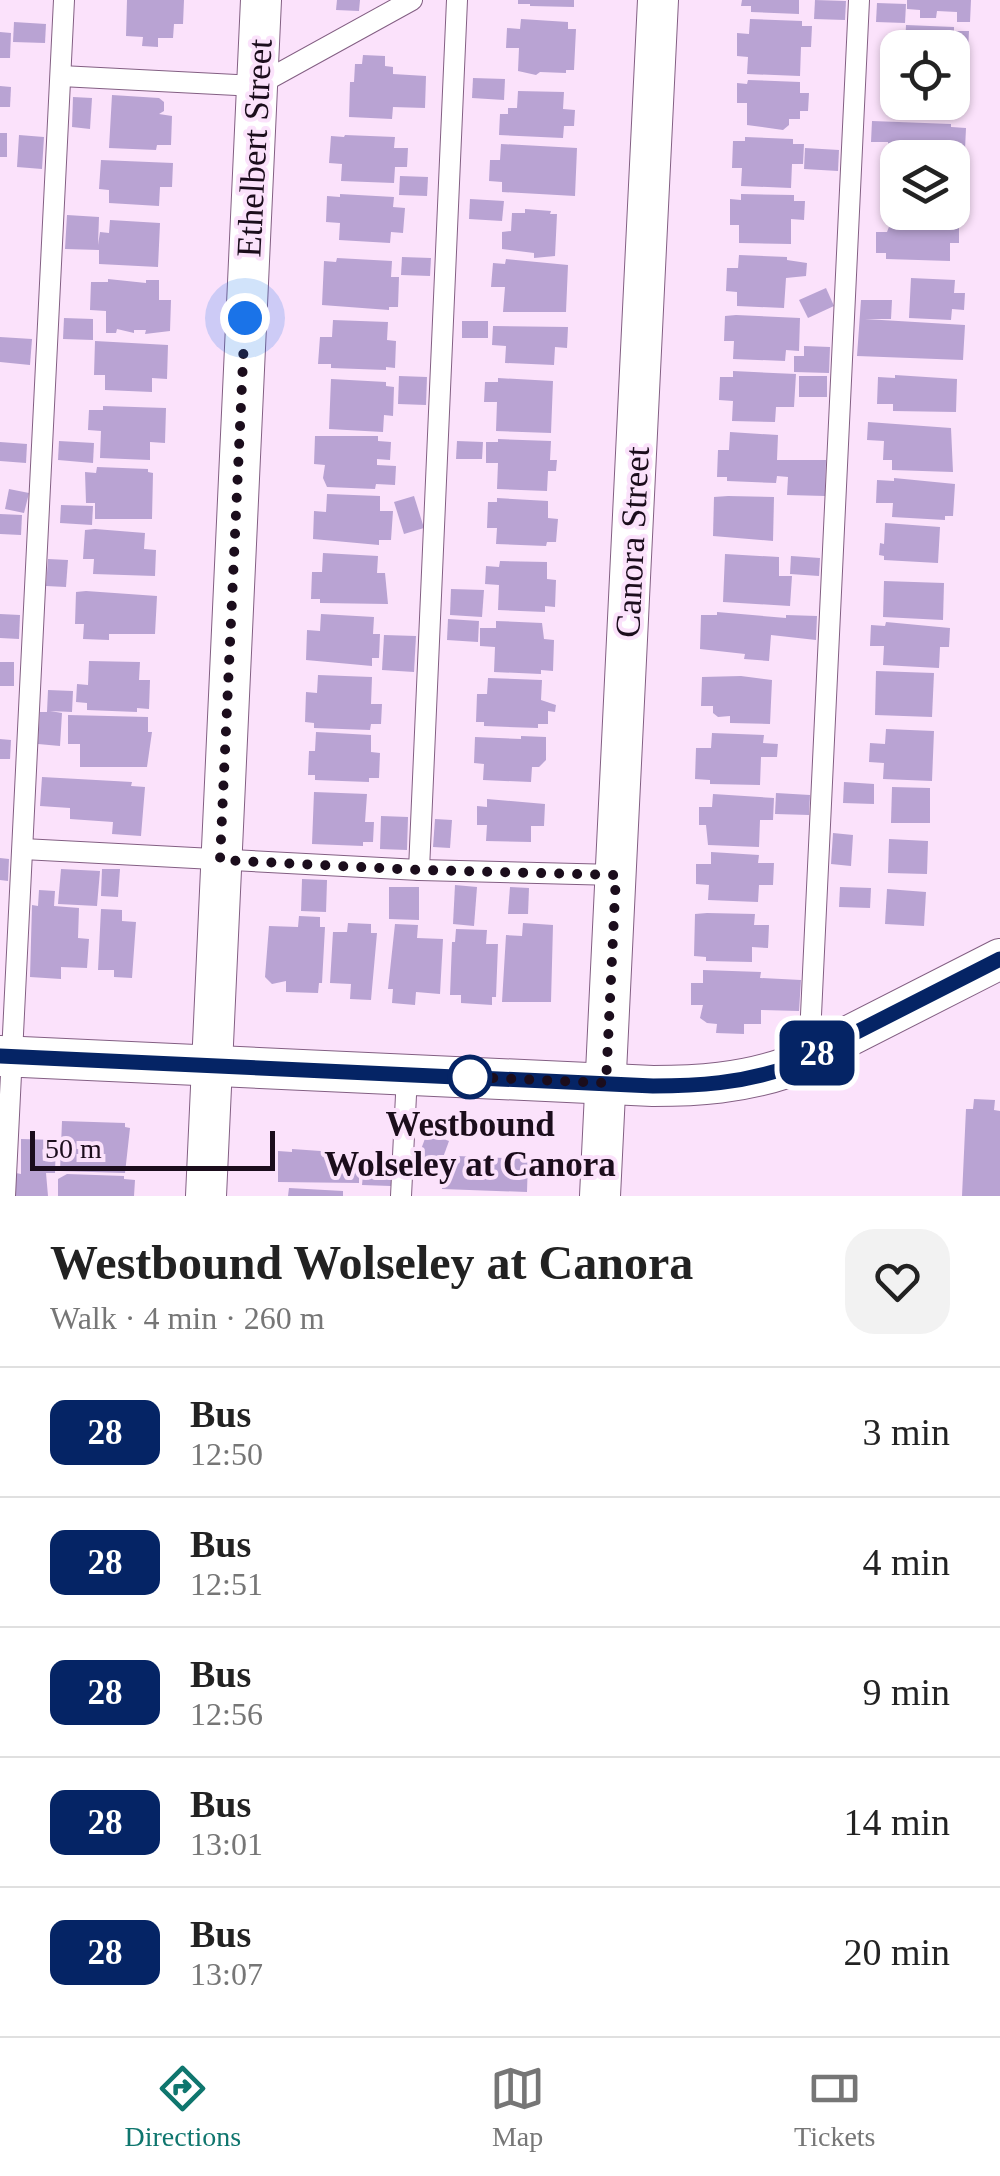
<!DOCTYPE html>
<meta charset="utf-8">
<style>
body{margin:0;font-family:Georgia,serif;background:#f2f2f2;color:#222;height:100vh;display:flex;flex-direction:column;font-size:38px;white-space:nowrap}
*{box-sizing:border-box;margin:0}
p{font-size:32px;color:#767676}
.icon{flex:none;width:55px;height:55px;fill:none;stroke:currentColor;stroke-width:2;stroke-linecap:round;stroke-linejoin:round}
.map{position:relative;height:1196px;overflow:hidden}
.panel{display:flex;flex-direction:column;background:#fff;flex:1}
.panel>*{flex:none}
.badge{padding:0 20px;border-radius:15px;font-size:35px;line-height:65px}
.controls{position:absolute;left:880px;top:30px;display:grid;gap:20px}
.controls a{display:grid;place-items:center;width:90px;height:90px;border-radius:20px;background:#fff;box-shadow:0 2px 8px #0004;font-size:50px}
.scale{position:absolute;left:30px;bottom:25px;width:245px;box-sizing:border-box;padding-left:10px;border:5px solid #1b0d1c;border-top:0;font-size:28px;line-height:35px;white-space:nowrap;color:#1b0d1c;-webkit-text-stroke:8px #fbe2fb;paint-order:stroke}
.you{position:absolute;width:50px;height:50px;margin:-25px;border:8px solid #fff;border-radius:50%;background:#1a73e8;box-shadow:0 0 0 15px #1a73e833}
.map>.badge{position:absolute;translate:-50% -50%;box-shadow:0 0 0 5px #fff}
.round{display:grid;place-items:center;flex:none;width:105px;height:105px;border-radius:30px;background:#f2f2f2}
.summary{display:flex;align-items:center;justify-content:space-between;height:170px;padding:0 50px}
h1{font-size:48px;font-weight:600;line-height:75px}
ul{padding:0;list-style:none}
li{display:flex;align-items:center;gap:30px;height:130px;padding:0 50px;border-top:2px solid #e0e0e0}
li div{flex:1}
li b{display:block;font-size:38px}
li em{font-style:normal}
li .badge{min-width:110px;font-weight:700;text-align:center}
.tabs{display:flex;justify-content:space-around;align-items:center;height:140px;border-top:2px solid #e0e0e0;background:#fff;font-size:28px;color:#767676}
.tabs a{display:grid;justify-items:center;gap:5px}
.tabs .active{color:#0f766e}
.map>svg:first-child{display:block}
</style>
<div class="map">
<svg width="1000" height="1196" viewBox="0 0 1000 1196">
<rect width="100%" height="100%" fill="#fbe2fb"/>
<!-- building -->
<g fill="#b9a3d3">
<path d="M127,0H184L183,24H174L173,38H158V47L142,46L143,37L126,36Z"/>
<path d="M337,0H360L359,11L336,10Z"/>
<path d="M518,0H574V7L530,6V4H518Z"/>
<path d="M742,0H799V14L751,12V6H741Z"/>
<path d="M815,0L846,1L845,20L814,19Z"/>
<path d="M907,0H971L970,22H957V12L937,11L936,18H920V10L907,9Z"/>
<path d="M877,3L906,4L905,23L876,22Z"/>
<path d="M521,19L568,22V29H576L574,70H566V73L540,72L536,75L518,71L519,48H506L507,28L520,29Z"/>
<path d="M750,19L802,21V26H812L811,47H801L800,76L747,74L748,57L737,56V33L749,34Z"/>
<path d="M14,22L46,24L45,43L13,42Z"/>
<path d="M906,25L954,27V31H969L967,71L952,70V48H905Z"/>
<path d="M0,32L11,33L10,58H0Z"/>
<path d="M363,55L385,56V66L393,67V74L426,76L425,108L393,107L392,119L349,117L350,82H354L355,64H362Z"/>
<path d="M473,78L505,79L504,100L472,98Z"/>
<path d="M748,80L800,82V93H809L808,111H800V119H789V125L783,130L747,125V103H737V83L747,84Z"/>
<path d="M0,86L11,87L10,107H0Z"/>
<path d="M518,91L564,92L563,109L575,110L574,126H564L563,138L499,135L500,114H508V108H517Z"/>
<path d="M112,95L159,98L164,102V111L159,114L172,116L171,145H157L156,150L109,148Z"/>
<path d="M73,97L92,98L90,129L72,127Z"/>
<path d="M899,102H952L951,109L920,108V113L899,112Z"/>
<path d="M872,121L951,124V127L966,128L964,171H952V158L888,159V142H871Z"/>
<rect x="0" y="133" width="7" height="24"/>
<path d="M19,135L44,137L42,169L17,167Z"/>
<path d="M345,135L395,137L394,148H408L407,167H395L394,183L341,181L342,164L329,163L331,136L344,137Z"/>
<path d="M745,137L793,139V144H804L803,164H792L791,188L741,186L742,168H732L733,141H745Z"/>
<path d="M501,144L577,148L575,196L502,192V182L489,181L490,160H500Z"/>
<path d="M805,148L839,150L838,171L804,169Z"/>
<path d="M101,160L173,163L172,187H160L159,206L109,203V190L99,189Z"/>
<path d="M400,176L428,177L427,196L399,195Z"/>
<path d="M952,185H962L961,226L947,225V228H959V243H950V261L886,259V253H876V232H887L890,224L891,187H898V212H952Z"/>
<path d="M340,194L394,197L393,207L405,208L403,233L391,232L390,243L339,240L340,223L326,222L327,196L340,197Z"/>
<path d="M741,194L794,195V201H805L804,220L791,219V244L739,243V225H730V199L741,200Z"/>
<path d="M470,199L504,201L502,221L469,219Z"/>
<path d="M525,209L551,211L550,214H557L555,256L534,258V253L502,249V232L511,231L512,213H525Z"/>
<path d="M67,215L99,217L98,245L100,232L109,233L110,220L160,223L158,267L99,264V250L65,249Z"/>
<path d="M739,255L787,257V260L807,263L806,276L786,278L784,308L737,306V292L726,291L727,268H738Z"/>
<path d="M402,257L431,258L430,276L401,275Z"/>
<path d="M337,258L392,261L391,277H399L398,307H389V310L322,305L324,261L336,262Z"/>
<path d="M506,259L568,265L566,312H503L505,287H491L493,263L505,264Z"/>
<path d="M911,278L955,280L954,293H965L964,310L952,309L951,320L909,318Z"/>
<path d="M108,279L146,283V280H159V300H171L170,331L145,334L146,330H134V333L117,329L116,333H106V311L90,310L91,282H108Z"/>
<path d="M826,288L834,306L808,318L799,300Z"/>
<path d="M861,300H892L891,319H865L965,325L963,360L857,356Z"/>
<path d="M736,315L800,318L799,351L786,350L785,361L733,359L734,341H724L725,316Z"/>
<path d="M64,318L93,319V340L63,339Z"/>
<path d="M333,320L388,322L387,340L396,341L395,368L386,367V370L331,368V364H318L320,337H332Z"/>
<rect x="462" y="321" width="26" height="17"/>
<path d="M493,326L568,327L567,348L555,347L554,365L505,363L506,346L492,345Z"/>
<path d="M0,337L32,339L30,365L0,362Z"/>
<path d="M95,341L168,345L167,379L152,378V392L105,390V375H94Z"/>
<path d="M804,346L830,347L829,373L794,372V356H804Z"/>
<path d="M733,371L796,374L794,407H776L775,422L732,421L733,401L719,400L720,377H733Z"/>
<path d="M895,375L957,379L956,412L893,411V404H877L878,377L895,378Z"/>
<path d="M399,376L427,377L426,405L398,404Z"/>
<rect x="799" y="376" width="28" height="21"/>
<path d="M498,378L553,381L551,433L496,431L497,402H484L485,382H498Z"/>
<path d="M331,379L386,382V386L394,387L393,416L384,415L383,432L329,429Z"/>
<path d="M103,406L166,408L165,443L150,442V460L100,458L101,431L88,430L89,410H103Z"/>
<path d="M868,422L951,428L953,472L892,470V460H883L884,441L867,440Z"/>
<path d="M730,432L778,435L777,460H826L825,496L787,495L788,477L777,476L776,483L727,481V477H717L718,450H729Z"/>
<path d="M315,436H378V441L391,442L390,460L377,459V465L396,466L395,485L376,484L375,489L327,487L323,478L325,465L314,464Z"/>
<path d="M498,439L551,441L550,460H557L556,471H548L547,491L497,489L498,463H486V442H498Z"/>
<path d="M59,441L94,443L93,463L58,460Z"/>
<path d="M457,441L483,442L482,459H456Z"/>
<path d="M0,442L27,444L26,463L0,461Z"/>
<path d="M97,467L148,469V472L153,473L152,519H95V503H86L85,472L96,473Z"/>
<path d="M894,478L955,484L953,516H945V520L892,517L893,503H876L877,480L894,481Z"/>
<path d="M9,489L29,493L24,513L5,509Z"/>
<path d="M327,494L380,496V511H393L391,540H379V545L313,539L314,511L326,512Z"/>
<path d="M414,496L424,528L404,534L394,502Z"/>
<path d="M728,496L774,497L773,541L713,536L714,497Z"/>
<path d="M497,498L548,501V518L558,519L556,542H547L546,546L496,544L497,528H487L488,502H497Z"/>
<path d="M61,505L93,506L92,525L60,523Z"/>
<path d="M0,514L22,515L21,535L0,534Z"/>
<path d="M885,523L940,527L938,563L884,560V556L879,555L880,543L884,544Z"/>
<path d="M95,529L145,533L144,549L156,550L155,576L93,574L94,559H83L85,530Z"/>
<path d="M323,553L378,556L377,573H385L388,604L320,603V599H311L312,572H322Z"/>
<path d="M725,554L779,557V576H792L790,606L723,602Z"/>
<path d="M791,556L820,558L819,576L790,574Z"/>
<path d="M48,559L68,560L66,587L46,586Z"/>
<path d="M500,561L547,562V579L556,580L555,607L545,606V612L498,610L499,585L485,584L486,566L499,567Z"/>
<path d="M884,581L944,583L943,620L883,617Z"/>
<path d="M451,589L484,590L482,617L450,615Z"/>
<path d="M86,591L157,596L155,634H109V640L83,639L84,624H75L76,592Z"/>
<path d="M717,612L786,618V615L817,616L816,640L771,635L769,661L744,659L745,654L700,649L701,615H717Z"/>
<path d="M0,614L20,615L19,639L0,638Z"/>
<path d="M321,614L374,617L373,634H380L379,658H372V666L306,660L307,630L320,631Z"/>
<path d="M448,619L479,621L478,642L447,640Z"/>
<path d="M496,621L542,623L544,639L554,640L553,671L541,670V674L494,672L495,647L480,646V628H496Z"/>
<path d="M886,622L950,628L949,647H940L939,668L883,665L884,646H870L871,625L885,626Z"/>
<path d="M384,635L416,636L414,672L382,670Z"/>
<path d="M89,661L140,662L139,680H150L149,709L137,708V712L87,710V703L76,702L77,684L88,685Z"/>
<rect x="0" y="662" width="14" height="24"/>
<path d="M876,671L934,673L932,717L875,715Z"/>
<path d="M318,675L372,677L371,704H382L381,724H371L370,730L314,728V723L305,722L306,692L317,693Z"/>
<path d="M741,676L772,680L770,724L730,723V716L718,717L713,713V706H701L702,677Z"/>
<path d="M488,678L542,680L541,700L556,705L555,712L548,711V724H538V728L484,726V722H476L477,694H487Z"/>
<path d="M48,690L73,691L72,712L50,711L62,713L60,746L38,744L40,712H47Z"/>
<path d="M68,715L148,717V732H152L147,767H80V744H68Z"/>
<path d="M886,729L934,731L932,781L883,779L884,763L869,762L870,743L885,744Z"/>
<path d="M316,732L371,735V752L380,753L379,778H369V782L315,780V775H308L309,751H315Z"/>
<path d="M712,733L764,735L763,743L778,744L777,757H761L760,785L710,784V780L695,779L696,748H711Z"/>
<path d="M521,736L546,737V760L539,767H532L531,782L483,780L484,764L474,763L475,737L521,739Z"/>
<path d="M0,739L11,740L10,759H0Z"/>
<path d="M42,777L132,782L131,786L145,787L141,836L112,834L113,822L70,819V808L40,806Z"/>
<path d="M844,782L874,784V804L843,803Z"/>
<path d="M892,787L930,788V823H891Z"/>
<path d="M314,792L367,794L365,822H374L373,842H363V846L312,844Z"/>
<path d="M776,793L810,795L809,815L775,814Z"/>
<path d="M713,794L774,798L773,820H760L759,847L708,845L706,825H699V807H712Z"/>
<path d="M487,799L545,804L544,826H531V842L486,841L487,825H477V806L487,807Z"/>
<path d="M381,816L408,817L407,850L380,849Z"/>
<path d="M435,819L452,820L450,848L433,847Z"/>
<path d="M833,833L853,835L851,866L831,864Z"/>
<path d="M889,839L928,841L927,874L888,873Z"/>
<path d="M711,852L759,855L758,863H774L773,885H759L758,902L708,900L709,885L696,884V864H711Z"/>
<path d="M0,858L9,859L8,881L0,880Z"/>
<path d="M61,869L100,871L97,906L58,904Z"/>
<path d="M102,869H120L118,897L101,896Z"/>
<path d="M302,879L327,880L326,912L301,911Z"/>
<path d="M455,885L477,887L474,926L453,924Z"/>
<path d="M389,887H419V920L389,919Z"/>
<path d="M510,887L529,888L528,914H508Z"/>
<path d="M840,887L871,888L870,908L839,907Z"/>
<path d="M887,889L926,892L924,926L885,924Z"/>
<path d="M39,890L55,891L54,906L79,908L78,938L89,939L87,968L61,967V979L30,977L32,905L38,906Z"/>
<path d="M101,909L122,910V921L136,922L132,978L114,977V970H98Z"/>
<path d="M707,913L755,914L754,925H769L768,948L752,947V962L706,961V957L694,956L695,914Z"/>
<path d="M299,916L320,917V927H325L322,983H319L318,993L286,992V981L272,984L265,977L269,926L298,927Z"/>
<path d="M348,923L371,924V933H377L371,1000L350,999L351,984L330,983L333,932H347Z"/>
<path d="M523,923L553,925L551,1002H502L506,935L522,936Z"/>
<path d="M395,924L418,925L417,938L443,939L440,994L416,992L415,1005L392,1003L393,989H388Z"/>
<path d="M456,929L487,930L486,944H498L496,997H492V1005L461,1003V995H450L452,942H455Z"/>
<path d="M703,970L761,972L760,978L801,980L799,1011L761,1010V1024H744V1034L716,1033L717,1024L707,1023L700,1018L703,1005H691V983H703Z"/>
<path d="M974,1099L995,1100L994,1110L1000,1111V1196H962L966,1109H973Z"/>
<path d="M62,1121L125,1123V1127L130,1128L125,1173L60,1171Z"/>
<path d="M427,1133L449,1141L437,1174L415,1166Z"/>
<path d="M21,1139L56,1140L55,1173H46L48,1196H15L16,1173L21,1174Z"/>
<path d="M292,1149L349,1153V1160H359V1183L278,1182V1151L292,1152Z"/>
<path d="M457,1156L528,1159L527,1192L442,1189L444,1162Z"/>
<path d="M364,1164L392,1166L391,1186L362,1185Z"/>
<path d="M67,1174L124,1176V1179L135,1180L134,1196H58V1179Z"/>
<path d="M289,1188L343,1191V1196H288Z"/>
</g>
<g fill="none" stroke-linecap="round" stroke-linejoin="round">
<!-- lane casing -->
<g stroke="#835f83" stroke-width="22">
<g id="lane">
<path d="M61,76L256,86L412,0"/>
<path d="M23,849L419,870L616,875"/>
<path d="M419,870L457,0"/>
<path d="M809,1057L859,0"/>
<path d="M5,1196L64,0"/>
<path d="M401,1196L407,1075"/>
</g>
</g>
<!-- street casing -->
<g stroke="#835f83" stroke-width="42">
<g id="street">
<path d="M0,1056L653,1086C699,1086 741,1083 786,1068L1000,959"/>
<path d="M206,1196L261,0"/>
<path d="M600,1196L658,0"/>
</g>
</g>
<!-- lane -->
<use href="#lane" stroke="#fff" stroke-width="20"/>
<!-- street -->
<use href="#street" stroke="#fff" stroke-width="40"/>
</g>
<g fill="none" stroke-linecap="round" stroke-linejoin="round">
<!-- line casing -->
<g stroke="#fff" stroke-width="22">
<path id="line" d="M0,1056L653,1086C699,1086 741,1083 786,1068L1000,959"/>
</g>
<!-- line -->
<use href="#line" stroke="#052465" stroke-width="15"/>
<!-- walk -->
<path stroke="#1b0d1c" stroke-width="10" stroke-dasharray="0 18" d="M245,318L220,860L419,870L616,875L606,1083L470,1077"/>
</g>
<!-- markers -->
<circle fill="#fff" stroke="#052465" stroke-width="5" cx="470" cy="1077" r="20"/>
<g text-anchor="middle" stroke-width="8" stroke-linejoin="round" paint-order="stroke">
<!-- street labels -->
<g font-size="35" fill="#1b0d1c" stroke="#fbe2fb">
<text transform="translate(254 148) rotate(-87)" y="12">Ethelbert Street</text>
<text transform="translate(632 542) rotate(-87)" y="12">Canora Street</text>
</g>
<!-- stop labels -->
<g font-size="35" font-weight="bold" fill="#1b0d1c" stroke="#fbe2fb">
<text x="470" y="1136">Westbound<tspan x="470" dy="40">Wolseley at Canora</tspan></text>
</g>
</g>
</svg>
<div class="controls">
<a><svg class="icon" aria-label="locate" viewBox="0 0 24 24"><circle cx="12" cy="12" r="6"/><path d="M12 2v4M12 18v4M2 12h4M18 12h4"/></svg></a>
<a><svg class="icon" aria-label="layers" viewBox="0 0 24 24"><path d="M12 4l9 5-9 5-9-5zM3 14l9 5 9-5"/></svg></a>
</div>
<div class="scale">50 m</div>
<div class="you" style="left:245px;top:318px"></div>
<b class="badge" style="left:817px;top:1053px;background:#052465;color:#fff">28</b>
</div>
<section class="panel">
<div class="summary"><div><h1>Westbound Wolseley at Canora</h1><p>Walk · 4 min · 260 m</p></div><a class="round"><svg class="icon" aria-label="heart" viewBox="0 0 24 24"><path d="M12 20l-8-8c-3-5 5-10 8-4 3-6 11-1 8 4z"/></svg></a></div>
<ul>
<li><span class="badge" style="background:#052465;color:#fff">28</span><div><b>Bus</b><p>12:50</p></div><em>3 min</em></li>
<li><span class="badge" style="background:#052465;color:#fff">28</span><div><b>Bus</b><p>12:51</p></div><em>4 min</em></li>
<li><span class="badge" style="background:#052465;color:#fff">28</span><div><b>Bus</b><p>12:56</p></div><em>9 min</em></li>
<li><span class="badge" style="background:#052465;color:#fff">28</span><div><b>Bus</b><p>13:01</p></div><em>14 min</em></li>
<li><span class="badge" style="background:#052465;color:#fff">28</span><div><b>Bus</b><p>13:07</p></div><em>20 min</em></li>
</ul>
</section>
<nav class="tabs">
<a class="active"><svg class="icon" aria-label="directions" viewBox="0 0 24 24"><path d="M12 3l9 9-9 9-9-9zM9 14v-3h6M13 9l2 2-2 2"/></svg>Directions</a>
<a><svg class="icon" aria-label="map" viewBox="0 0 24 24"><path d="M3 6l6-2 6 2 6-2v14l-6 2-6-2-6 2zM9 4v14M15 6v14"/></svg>Map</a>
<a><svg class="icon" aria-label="tickets" viewBox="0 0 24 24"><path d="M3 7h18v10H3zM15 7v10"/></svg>Tickets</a>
</nav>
